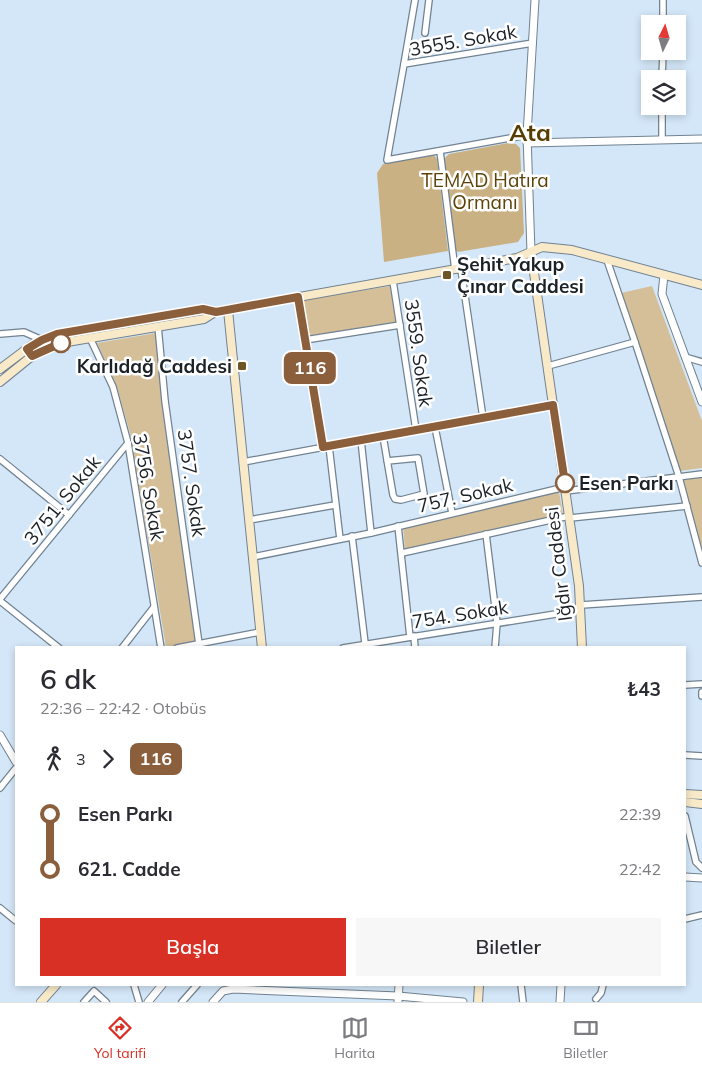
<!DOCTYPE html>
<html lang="tr">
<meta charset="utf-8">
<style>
body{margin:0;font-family:Mulish,sans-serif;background:#f7f7f7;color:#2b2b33;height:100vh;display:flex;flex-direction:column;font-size:19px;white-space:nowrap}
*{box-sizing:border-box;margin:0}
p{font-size:16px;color:#7c7c81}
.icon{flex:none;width:28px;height:28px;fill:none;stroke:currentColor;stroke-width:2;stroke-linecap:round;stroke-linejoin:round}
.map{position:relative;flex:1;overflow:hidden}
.drawer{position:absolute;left:15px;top:646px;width:671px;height:340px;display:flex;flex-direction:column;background:#fff;border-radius:0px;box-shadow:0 2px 8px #0003}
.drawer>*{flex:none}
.badge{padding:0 10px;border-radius:8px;font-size:18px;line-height:32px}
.needle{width:32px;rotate:5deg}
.tools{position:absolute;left:641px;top:15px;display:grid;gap:10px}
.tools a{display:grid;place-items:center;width:45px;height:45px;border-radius:0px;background:#fff;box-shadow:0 2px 8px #0003;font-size:25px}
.map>.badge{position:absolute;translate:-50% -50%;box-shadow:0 0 0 2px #fff}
.legs{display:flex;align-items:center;gap:8px;height:55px;padding:0 25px;font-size:16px}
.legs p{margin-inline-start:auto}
.summary{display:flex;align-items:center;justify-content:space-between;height:85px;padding:0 25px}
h1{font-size:28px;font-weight:600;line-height:38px}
.primary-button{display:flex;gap:10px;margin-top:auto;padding:10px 25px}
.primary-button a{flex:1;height:58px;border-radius:0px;background:#d93025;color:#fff;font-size:20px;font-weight:600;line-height:58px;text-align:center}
.primary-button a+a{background:#f7f7f7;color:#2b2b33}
ul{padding:0 25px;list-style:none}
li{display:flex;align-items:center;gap:18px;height:55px;font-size:19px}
li i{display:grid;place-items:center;width:8px;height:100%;margin:0 6px;background:currentColor}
li i::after{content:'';width:12px;height:12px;margin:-6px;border:4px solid;border-radius:50%;background:#fff}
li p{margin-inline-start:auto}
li:first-child i{background:linear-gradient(#0000 50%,currentColor 0)}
li:last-child i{background:linear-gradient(currentColor 50%,#0000 0)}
.tabs{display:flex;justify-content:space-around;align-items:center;height:70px;border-top:1px solid #e1e1e2;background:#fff;font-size:14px;color:#7c7c81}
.tabs a{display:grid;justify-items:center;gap:2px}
.tabs .active{color:#d93025}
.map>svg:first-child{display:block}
</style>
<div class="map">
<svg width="702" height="1002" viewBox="0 0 702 1002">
<rect width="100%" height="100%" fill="#d4e7f8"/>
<!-- green -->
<g fill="#d5bf99">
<path d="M390,286L396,322L308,336L302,300Z"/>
<path d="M652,286L702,421V468L680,471L621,293Z"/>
<path d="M156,333L164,420L197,642L166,647L130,433L117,387L97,343Z"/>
<path d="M702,475V551L683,478Z"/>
<path d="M559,492L563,515L405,550L403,526Z"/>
</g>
<!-- forest -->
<g fill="#cab183">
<path d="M508,143L516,144L520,148L524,233L518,242L458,252L455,250L444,159L449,154Z"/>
<path d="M434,155L437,159L448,251L384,262L377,173L383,164Z"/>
</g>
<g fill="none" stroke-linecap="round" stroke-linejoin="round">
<!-- minor casing -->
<g stroke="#718291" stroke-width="8">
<g id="minor">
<path d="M663,24V0"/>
<path d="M425,33L429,0"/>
<path d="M404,64L415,0"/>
<path d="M662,79L663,51"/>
<path d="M527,135L387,160L404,64L533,43"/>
<path d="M662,140V106"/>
<path d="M440,151L455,270"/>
<path d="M461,269L483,418"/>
<path d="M393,281L416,430"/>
<path d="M298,297L323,447"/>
<path d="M158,326L165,401L199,644"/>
<path d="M0,334L24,332L42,340"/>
<path d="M90,338L113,387L128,443L161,648"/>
<path d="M305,340L400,325"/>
<path d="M635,342L679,477L702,563"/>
<path d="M685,357L702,362"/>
<path d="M548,366L635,342L607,260"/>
<path d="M435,427L452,513"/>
<path d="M383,436L393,495L395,499L401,500L424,494L418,458L387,461"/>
<path d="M361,440L371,533"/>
<path d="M329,446L340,539"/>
<path d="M0,459L69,515"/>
<path d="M243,462L553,405"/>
<path d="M566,491L702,474"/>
<path d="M570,518L687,506"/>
<path d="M249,520L335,505"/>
<path d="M398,526L410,637"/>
<path d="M486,534L497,623L495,648"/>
<path d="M352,536L365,643"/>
<path d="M402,553L569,516"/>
<path d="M253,557L371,533L565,487"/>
<path d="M0,599L128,443"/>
<path d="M0,601L59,648"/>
<path d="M581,605L702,597"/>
<path d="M414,636L415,648"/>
<path d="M122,648L154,607"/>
<path d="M177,648L260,632"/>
<path d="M343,648L581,610"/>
<path d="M685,685L702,684"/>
<path d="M702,692V696"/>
<path d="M685,755L702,756"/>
<path d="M0,788L16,768"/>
<path d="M685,816L696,862L702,868"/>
<path d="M0,908L16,921"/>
<path d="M685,919L702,915"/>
<path d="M134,985L139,1002"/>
<path d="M521,985L523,1002"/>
<path d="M596,999L601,993L603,985"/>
<path d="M84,1002L94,991L106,1002"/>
<path d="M182,1002L197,985"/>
</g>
</g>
<!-- tertiary casing -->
<g stroke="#718291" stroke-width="9">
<g id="tertiary">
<path d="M527,143L702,139"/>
<path d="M531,252L527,135L535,0"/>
<path d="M664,275L662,294L702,402"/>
<path d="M0,735L16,762"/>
<path d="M685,877L702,878"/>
<path d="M148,1002L162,985"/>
<path d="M213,1002L223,991L233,989L398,996L463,1002"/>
<path d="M398,1002L399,985"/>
<path d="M560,1002L561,985"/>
</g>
</g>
<!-- secondary casing -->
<g stroke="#718291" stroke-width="10">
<g id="secondary">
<path d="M531,252L579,586L582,648"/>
<path d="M228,310L262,648"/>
<path d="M215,312L517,258L542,247L572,250L702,285"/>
<path d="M0,369L32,345L55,335L203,309L215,312L204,319L61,343L32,356L0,382"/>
<path d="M685,794L702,795"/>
<path d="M685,802L702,804"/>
<path d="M41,1002L56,985"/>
<path d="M478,1002L479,985"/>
</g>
</g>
<!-- minor -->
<use href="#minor" stroke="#fff" stroke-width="5.5"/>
<!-- tertiary -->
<use href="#tertiary" stroke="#fff" stroke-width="7"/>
<!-- secondary -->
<use href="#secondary" stroke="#f8e9c9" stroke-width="8"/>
</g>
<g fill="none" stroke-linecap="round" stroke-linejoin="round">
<!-- line-1 casing -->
<g stroke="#fff" stroke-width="11">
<path id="line-1" d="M61,343L32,356L27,349L42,340L57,334L203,309L216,312L298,297L323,447L553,405L565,483"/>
</g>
<!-- line-1 -->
<use href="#line-1" stroke="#8b5e3c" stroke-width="8"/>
</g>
<!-- markers -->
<g fill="#6d5526" stroke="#fff" stroke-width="2">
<rect x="442" y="270" width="10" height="10" rx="2.5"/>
<rect x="237" y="361" width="10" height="10" rx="2.5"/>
</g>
<g fill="#fff" stroke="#8b5e3c" stroke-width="2.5">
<circle cx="61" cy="343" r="9"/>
<circle cx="565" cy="483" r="9"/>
</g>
<g text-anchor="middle" stroke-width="5" stroke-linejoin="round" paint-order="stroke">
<!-- street labels -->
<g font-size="19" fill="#1a2127" stroke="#fff">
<text transform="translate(463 40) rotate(-10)" y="7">3555. Sokak</text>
<text transform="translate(419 353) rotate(82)" y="7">3559. Sokak</text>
<text transform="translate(192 483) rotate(82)" y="7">3757. Sokak</text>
<text transform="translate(149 487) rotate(80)" y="7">3756. Sokak</text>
<text transform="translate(465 495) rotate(-13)" y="7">757. Sokak</text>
<text transform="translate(62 500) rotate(-51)" y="7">3751. Sokak</text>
<text transform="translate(558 564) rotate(-97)" y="7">Iğdır Caddesi</text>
<text transform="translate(460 614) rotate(-9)" y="7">754. Sokak</text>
</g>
<!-- park labels -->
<g font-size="19" fill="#5c4207" stroke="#fff">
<text x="485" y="187">TEMAD Hatıra<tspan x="485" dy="22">Ormanı</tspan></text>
</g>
<!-- poi labels -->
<g font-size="19" font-weight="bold" fill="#1a2127" stroke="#fff" text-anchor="start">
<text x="457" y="271">Şehit Yakup<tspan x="457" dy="22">Çınar Caddesi</tspan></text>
<text x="232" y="373" text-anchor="end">Karlıdağ Caddesi</text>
</g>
<!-- stop labels -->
<g font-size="19" font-weight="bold" fill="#1a2127" stroke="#fff" text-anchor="start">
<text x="579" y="490">Esen Parkı</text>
</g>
<!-- district labels -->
<g font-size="24" font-weight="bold" fill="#573e00" stroke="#fff">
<text x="530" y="141">Ata</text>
</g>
</g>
</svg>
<div class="tools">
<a><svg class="needle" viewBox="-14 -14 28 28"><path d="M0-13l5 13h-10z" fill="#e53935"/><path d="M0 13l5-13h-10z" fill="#7c7c81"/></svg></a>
<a><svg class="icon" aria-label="layers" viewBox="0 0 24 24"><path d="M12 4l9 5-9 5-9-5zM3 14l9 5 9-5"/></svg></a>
</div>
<b class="badge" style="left:310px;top:368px;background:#8b5e3c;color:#fff">116</b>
<section class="drawer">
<div class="summary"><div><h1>6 dk</h1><p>22:36 – 22:42 · Otobüs</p></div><b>₺43</b></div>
<div class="legs"><svg class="icon" aria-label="walk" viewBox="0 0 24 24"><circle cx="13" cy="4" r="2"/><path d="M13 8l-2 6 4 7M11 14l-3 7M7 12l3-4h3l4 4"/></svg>3<svg class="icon" aria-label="forward" viewBox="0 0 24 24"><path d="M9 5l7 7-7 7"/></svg><b class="badge" style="background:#8b5e3c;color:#fff">116</b></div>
<ul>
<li><i style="color:#8b5e3c"></i><b>Esen Parkı</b><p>22:39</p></li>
<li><i style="color:#8b5e3c"></i><b>621. Cadde</b><p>22:42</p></li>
</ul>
<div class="primary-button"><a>Başla</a><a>Biletler</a></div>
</section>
</div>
<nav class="tabs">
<a class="active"><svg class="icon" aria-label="directions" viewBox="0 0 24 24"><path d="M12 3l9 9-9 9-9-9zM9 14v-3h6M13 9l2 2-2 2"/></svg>Yol tarifi</a>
<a><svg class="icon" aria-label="map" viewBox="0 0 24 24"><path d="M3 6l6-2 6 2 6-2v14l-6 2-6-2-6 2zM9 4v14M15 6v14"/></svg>Harita</a>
<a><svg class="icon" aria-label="tickets" viewBox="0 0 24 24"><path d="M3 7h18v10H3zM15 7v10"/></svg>Biletler</a>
</nav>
